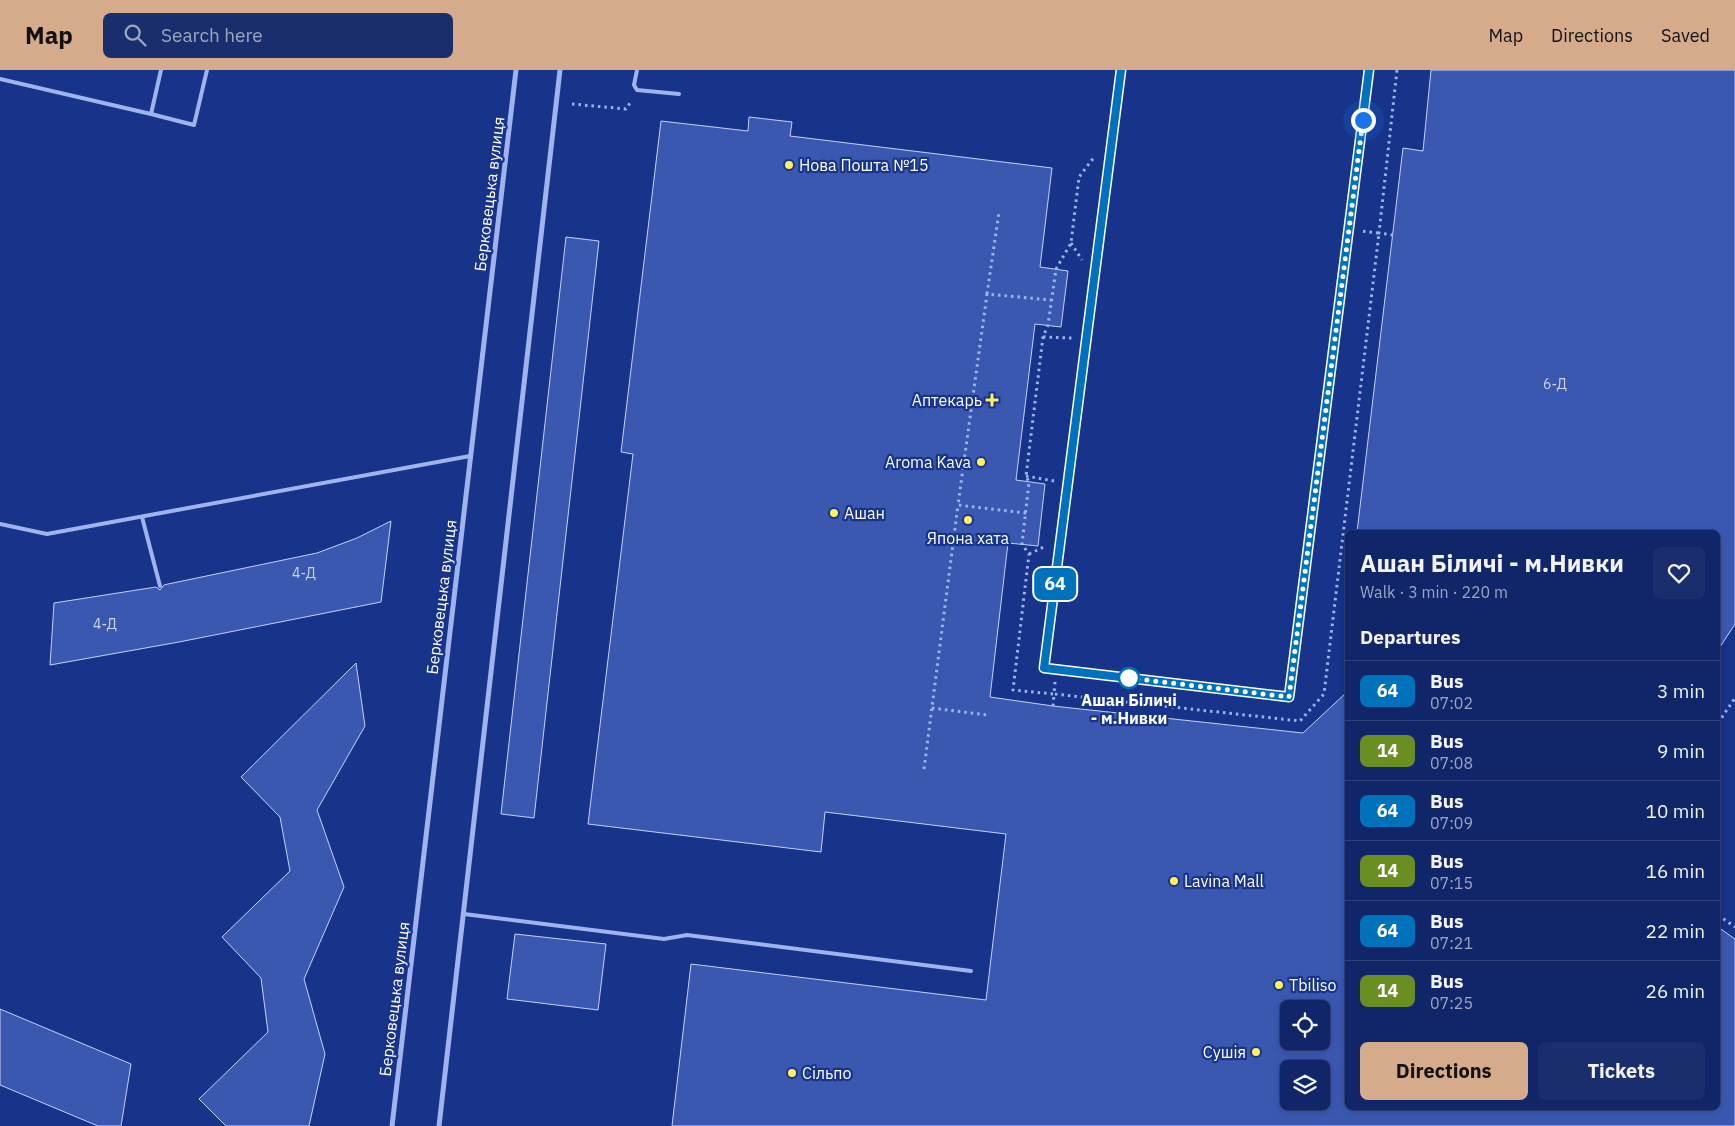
<!DOCTYPE html>
<meta charset="utf-8">
<style>
body{margin:0;font-family:"IBM Plex Sans",sans-serif;background:#1a2e6e;color:#f1f3f6;height:100vh;display:flex;flex-direction:column;font-size:19px;white-space:nowrap}
*{box-sizing:border-box;margin:0}
p{font-size:16px;color:#9ca5c0}
.icon{flex:none;width:28px;height:28px;fill:none;stroke:currentColor;stroke-width:2;stroke-linecap:round;stroke-linejoin:round}
.map{position:relative;flex:1;overflow:hidden}
.side{position:absolute;left:1345px;top:460px;width:375px;height:580px;display:flex;flex-direction:column;background:#112668;border-radius:8px;box-shadow:0 2px 8px #0003,0 0 0 1px #30437c}
.side>*{flex:none}
.badge{padding:0 10px;border-radius:8px;font-size:18px;line-height:32px}
.controls{position:absolute;left:1280px;top:930px;display:grid;gap:10px}
.controls a{display:grid;place-items:center;width:50px;height:50px;border-radius:8px;background:#112668;box-shadow:0 2px 8px #0003,0 0 0 1px #30437c;font-size:25px}
.you{position:absolute;width:25px;height:25px;margin:-12px;border:4px solid #fff;border-radius:50%;background:#1a73e8;box-shadow:0 0 0 8px #1a73e833}
.map>.badge{position:absolute;translate:-50% -50%;box-shadow:0 0 0 2px #fff}
h2{padding:0 15px;font-size:19px;line-height:45px}
.round{display:grid;place-items:center;flex:none;width:52px;height:52px;border-radius:8px;background:#1a2e6e}
.summary{display:flex;align-items:center;justify-content:space-between;height:85px;padding:0 15px}
h1{font-size:24px;font-weight:700;line-height:38px}
.primary-button{display:flex;gap:10px;margin-top:auto;padding:10px 15px}
.primary-button a{flex:1;height:58px;border-radius:8px;background:#d6ab8b;color:#111;font-size:20px;font-weight:700;line-height:58px;text-align:center}
.primary-button a+a{background:#1a2e6e;color:#f1f3f6}
ul{padding:0;list-style:none}
li{display:flex;align-items:center;gap:15px;height:60px;padding:0 15px;border-top:1px solid #30437c}
li div{flex:1}
li b{display:block;font-size:19px}
li em{font-style:normal}
li .badge{min-width:55px;font-weight:700;text-align:center}
header{display:flex;align-items:center;gap:30px;box-sizing:border-box;height:70px;padding:0 25px;background:#d6ab8b;color:#111}
header strong{font-size:24px}
nav{display:flex;gap:28px;margin-inline-start:auto;font-size:18px}
.search{width:350px;height:45px;background:#1a2e6e;display:flex;align-items:center;gap:12px;box-sizing:border-box;padding:0 18px;border-radius:8px;color:#9ca5c0;font-size:19px}
.map>svg:first-child{display:block}
</style>
<header>
<strong>Map</strong>
<div class="search"><svg class="icon" aria-label="search" viewBox="0 0 24 24"><circle cx="10" cy="10" r="6"/><path d="M15 15l6 6"/></svg>Search here</div>
<nav><a>Map</a><a>Directions</a><a>Saved</a></nav>
</header>
<div class="map">
<svg width="1735" height="1056" viewBox="0 0 1735 1056">
<rect width="100%" height="100%" fill="#17338a"/>
<!-- building -->
<g fill="#3b58b1" stroke="#c5d3fa" fill-rule="evenodd">
<path d="M1431,0H1735V554L1718,580V462H1357L1403,78L1423,81Z"/>
<path d="M749,47L792,52L790,66L1052,98L1040,197L1068,201L1061,257L1035,254L1016,410L1045,414L1038,476L1008,473L990,627L1053,636L1303,663L1348,621V1038H1718V857L1735,869V1056H672L691,894L986,930L1006,764L825,742L821,782L588,754L633,384L621,382L661,51L748,61ZM1289,939H1321V971H1289ZM1289,999H1321V1031H1289Z"/>
<path d="M566,167L599,171L534,748L501,744Z"/>
<path d="M391,451L381,532L179,572L50,595L54,533L156,517L160,520L164,515L168,514L317,483L357,468Z"/>
<path d="M356,593L365,656L317,740L344,817L304,909L325,984L309,1056H226L199,1029L268,962L261,908L222,867L290,801L280,747L241,707Z"/>
<path d="M515,864L606,874L598,940L507,929Z"/>
<path d="M0,939L131,994L121,1056H98L0,1015Z"/>
</g>
<g fill="none" stroke-linecap="round" stroke-linejoin="round">
<!-- path -->
<g stroke="#9fb4ee" stroke-width="3" stroke-dasharray="2.5 4" stroke-linecap="butt">
<path d="M572,34L626,39L632,30"/>
<path d="M1393,165L1379,163L1397,0"/>
<path d="M1071,173L1082,190"/>
<path d="M987,224L999,142"/>
<path d="M1043,267L1072,268"/>
<path d="M1026,406L1054,411"/>
<path d="M1026,443L958,435L987,224L1051,230"/>
<path d="M1029,484L1046,476"/>
<path d="M1055,612L1054,624L1013,620L1029,484L1022,474L1029,412L1026,406L1043,267L1048,255L1056,199L1071,173L1079,107L1095,86"/>
<path d="M1053,636L1054,624L1300,651L1324,624L1379,163L1361,161"/>
<path d="M932,638L987,645"/>
<path d="M1718,653L1735,628"/>
<path d="M924,699L958,435"/>
<path d="M1718,845L1735,857"/>
</g>
<!-- service -->
<g stroke="#9fb4ee" stroke-width="4">
<path d="M637,0L634,15L637,20L679,24"/>
<path d="M1121,0L1044,598L1289,627L1369,0"/>
<path d="M0,9L151,44L161,0"/>
<path d="M151,44L194,55L207,0"/>
<path d="M142,447L160,516"/>
<path d="M0,454L47,464L470,386"/>
<path d="M464,844L664,869L687,865L971,901"/>
</g>
<!-- minor -->
<g stroke="#9fb4ee" stroke-width="5">
<path d="M392,1056L516,0"/>
<path d="M439,1056L560,0"/>
</g>
</g>
<g fill="none" stroke-linecap="round" stroke-linejoin="round">
<!-- line casing -->
<g stroke="#fff" stroke-width="11">
<path id="line" d="M1121,0L1044,598L1289,627L1369,0"/>
</g>
<!-- line -->
<use href="#line" stroke="#0072bc" stroke-width="8"/>
<!-- walk -->
<path stroke="#fff" stroke-width="5" stroke-dasharray="0 9" d="M1129,608L1289,627L1363,50"/>
</g>
<!-- markers -->
<g fill="#fff05d" stroke="#17338a" stroke-width="2">
<circle cx="789" cy="95" r="5"/>
<path d="M989.5 322.5h5v5h5v5h-5v5h-5v-5h-5v-5h5z"/>
<circle cx="981" cy="392" r="5"/>
<circle cx="834" cy="443" r="5"/>
<circle cx="968" cy="450" r="5"/>
<circle cx="1174" cy="811" r="5"/>
<circle cx="1279" cy="915" r="5"/>
<circle cx="1256" cy="982" r="5"/>
<circle cx="792" cy="1003" r="5"/>
</g>
<circle fill="#fff" stroke="#0072bc" stroke-width="2.5" cx="1129" cy="608" r="10"/>
<g text-anchor="middle" stroke-width="4.5" stroke-linejoin="round" paint-order="stroke">
<!-- number labels -->
<g font-size="14" fill="#ced5ec">
<text x="1555" y="319">6-Д</text>
<text x="304" y="508">4-Д</text>
<text x="105" y="559">4-Д</text>
</g>
<!-- poi labels -->
<g font-size="16" fill="#fff" stroke="#17338a" text-anchor="start">
<text x="799" y="101">Нова Пошта №15</text>
<text x="982" y="336" text-anchor="end">Аптекарь</text>
<text x="971" y="398" text-anchor="end">Aroma Kava</text>
<text x="844" y="449">Ашан</text>
<text x="968" y="474" text-anchor="middle">Япона хата</text>
<text x="1184" y="817">Lavina Mall</text>
<text x="1289" y="921">Tbiliso</text>
<text x="1246" y="988" text-anchor="end">Сушія</text>
<text x="802" y="1009">Сільпо</text>
</g>
<!-- street labels -->
<g font-size="16" fill="#fff" stroke="#17338a">
<text transform="translate(489 124) rotate(-83)" y="6">Берковецька вулиця</text>
<text transform="translate(441 527) rotate(-83)" y="6">Берковецька вулиця</text>
<text transform="translate(394 929) rotate(-83)" y="6">Берковецька вулиця</text>
</g>
<!-- stop labels -->
<g font-size="16" font-weight="bold" fill="#fff" stroke="#17338a">
<text x="1129" y="636">Ашан Біличі<tspan x="1129" dy="18">- м.Нивки</tspan></text>
</g>
</g>
</svg>
<div class="controls">
<a><svg class="icon" aria-label="locate" viewBox="0 0 24 24"><circle cx="12" cy="12" r="6"/><path d="M12 2v4M12 18v4M2 12h4M18 12h4"/></svg></a>
<a><svg class="icon" aria-label="layers" viewBox="0 0 24 24"><path d="M12 4l9 5-9 5-9-5zM3 14l9 5 9-5"/></svg></a>
</div>
<div class="you" style="left:1363px;top:50px"></div>
<b class="badge" style="left:1055px;top:514px;background:#0072bc;color:#fff">64</b>
<section class="side">
<div class="summary"><div><h1>Ашан Біличі - м.Нивки</h1><p>Walk · 3 min · 220 m</p></div><a class="round"><svg class="icon" aria-label="heart" viewBox="0 0 24 24"><path d="M12 20l-8-8c-3-5 5-10 8-4 3-6 11-1 8 4z"/></svg></a></div>
<h2>Departures</h2>
<ul>
<li><span class="badge" style="background:#0072bc;color:#fff">64</span><div><b>Bus</b><p>07:02</p></div><em>3 min</em></li>
<li><span class="badge" style="background:#6b8e23;color:#fff">14</span><div><b>Bus</b><p>07:08</p></div><em>9 min</em></li>
<li><span class="badge" style="background:#0072bc;color:#fff">64</span><div><b>Bus</b><p>07:09</p></div><em>10 min</em></li>
<li><span class="badge" style="background:#6b8e23;color:#fff">14</span><div><b>Bus</b><p>07:15</p></div><em>16 min</em></li>
<li><span class="badge" style="background:#0072bc;color:#fff">64</span><div><b>Bus</b><p>07:21</p></div><em>22 min</em></li>
<li><span class="badge" style="background:#6b8e23;color:#fff">14</span><div><b>Bus</b><p>07:25</p></div><em>26 min</em></li>
</ul>
<div class="primary-button"><a>Directions</a><a>Tickets</a></div>
</section>
</div>
